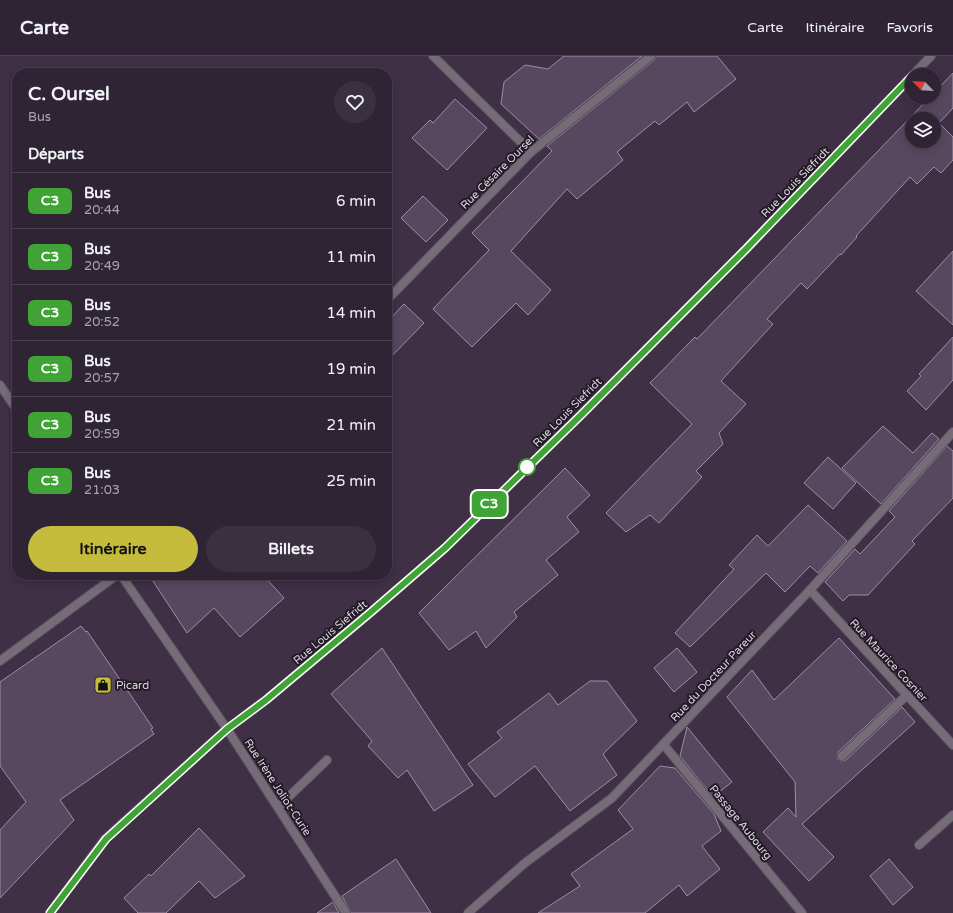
<!DOCTYPE html>
<html lang="fr">
<meta charset="utf-8">
<style>
body{margin:0;font-family:"Varela Round",sans-serif;background:#3b3040;color:#f1f3f6;height:100vh;display:flex;flex-direction:column;font-size:15px;white-space:nowrap}
*{box-sizing:border-box;margin:0}
p{font-size:13px;color:#a7a4ac}
.icon{flex:none;width:22px;height:22px;fill:none;stroke:currentColor;stroke-width:2;stroke-linecap:round;stroke-linejoin:round}
.map{position:relative;flex:1;overflow:hidden}
.side{position:absolute;left:12px;top:12px;width:380px;height:512px;display:flex;flex-direction:column;background:#2f2434;border-radius:16px;box-shadow:0 2px 10px #0003,0 0 0 1px #4a414f}
.side>*{flex:none}
.badge{padding:0 8px;border-radius:6px;font-size:14px;line-height:26px}
.needle{width:26px;rotate:295deg}
.fabs{position:absolute;left:905px;top:12px;display:grid;gap:8px}
.fabs a{display:grid;place-items:center;width:36px;height:36px;border-radius:50%;background:#2f2434;box-shadow:0 2px 10px #0003,0 0 0 1px #4a414f;font-size:20px}
.map>.badge{position:absolute;translate:-50% -50%;box-shadow:0 0 0 2px #fff}
h2{padding:0 16px;font-size:15px;line-height:36px}
.round{display:grid;place-items:center;flex:none;width:42px;height:42px;border-radius:21px;background:#3b3040}
.summary{display:flex;align-items:center;justify-content:space-between;height:68px;padding:0 16px}
h1{font-size:19px;font-weight:800;line-height:30px}
.primary-button{display:flex;gap:8px;margin-top:auto;padding:8px 16px}
.primary-button a{flex:1;height:46px;border-radius:24px;background:#c5bc3d;color:#111;font-size:16px;font-weight:800;line-height:46px;text-align:center}
.primary-button a+a{background:#3b3040;color:#f1f3f6}
ul{padding:0;list-style:none}
li{display:flex;align-items:center;gap:12px;height:56px;padding:0 16px;border-top:1px solid #4a414f}
li div{flex:1}
li b{display:block;font-size:15px}
li em{font-style:normal}
li .badge{min-width:44px;font-weight:700;text-align:center}
header{display:flex;align-items:center;gap:24px;box-sizing:border-box;height:56px;padding:0 20px;background:#2f2434;border-bottom:1px solid #4a414f}
header strong{font-size:19px}
nav{display:flex;gap:22px;margin-inline-start:auto;font-size:14px}
.map>svg:first-child{display:block}
</style>
<header>
<strong>Carte</strong>
<nav><a>Carte</a><a>Itinéraire</a><a>Favoris</a></nav>
</header>
<div class="map">
<svg width="953" height="857" viewBox="0 0 953 857">
<rect width="100%" height="100%" fill="#3f3046"/>
<!-- building -->
<g fill="#58485f" stroke="#9f8da6" fill-rule="evenodd">
<path d="M564,0H642L539,83L501,48L504,26L525,9L548,13Z"/>
<path d="M656,0H717L736,23L694,56L687,46L659,69L655,65L617,96L623,104L577,143L567,133L511,195L551,234L528,259L516,247L472,291L433,253L489,194L472,177L552,95L547,90L654,4Z"/>
<path d="M953,17V52L939,67L953,81V104L941,117L934,111L917,128L910,121L856,180L857,181L841,199L840,198L807,233L801,227L767,263L773,268L721,325L746,348L719,377L723,388L696,415L702,421L659,467L650,459L626,476L606,457L692,368L650,327L695,281L697,283L930,41H934V37ZM912,63H934V85H912Z"/>
<path d="M455,43L487,72L447,114L412,82L430,64L433,67Z"/>
<path d="M423,140L448,164L426,186L401,162Z"/>
<path d="M953,195V269L916,235Z"/>
<path d="M404,248L424,267L387,305V266Z"/>
<path d="M953,281V324L926,354L907,335L921,320L919,318Z"/>
<path d="M883,370L913,397L932,377L939,383L881,448L842,412Z"/>
<path d="M947,390L953,395V442L912,485L915,488L868,539H849L843,545L825,526L855,493L860,498L895,461L889,455Z"/>
<path d="M828,401L856,427L833,453L804,427Z"/>
<path d="M565,412L590,439L567,461L579,476L546,504L558,519L514,556L517,561L486,592L476,575L449,594L419,557Z"/>
<path d="M808,449L847,485L818,517L810,510L785,536L766,517L690,591L675,577L734,513L729,509L757,479L768,490Z"/>
<path d="M149,519H263L284,542L240,581L214,552L187,577Z"/>
<path d="M81,570L86,576L87,575L153,672L151,673L154,678L60,744L74,764L0,842V774L26,746L0,710V626Z"/>
<path d="M839,582L895,643L838,696V703L841,705L846,704L902,651L915,666L802,768L834,801L809,825L763,776L788,752L796,761L795,726L727,641L752,614L774,644Z"/>
<path d="M382,592L473,729L434,755L407,714L398,722L368,690L372,685L331,638Z"/>
<path d="M677,592L697,616L674,636L654,612Z"/>
<path d="M590,625H607L637,665L603,698L617,719L570,755L535,710L495,741L468,708L502,682L497,676L549,637L558,649Z"/>
<path d="M687,671L732,726L713,741L680,700Z"/>
<path d="M660,710L675,712L714,758L721,775L702,790L720,813L687,840L679,829L645,857H538L580,830L571,818L633,773L618,754Z"/>
<path d="M199,772L245,820L215,842L199,825L166,857H138L124,842L149,818L151,820Z"/>
<path d="M396,803L431,857H351L342,840Z"/>
<path d="M889,803L913,831L893,849L870,820Z"/>
<path d="M333,846L339,857H317Z"/>
</g>
<g fill="none" stroke-linecap="round" stroke-linejoin="round">
<!-- service casing -->
<g stroke="#5c4e62" stroke-width="10">
<g id="service">
<path d="M842,700L907,639"/>
<path d="M278,751L327,704"/>
<path d="M919,789L953,759"/>
</g>
</g>
<!-- minor casing -->
<g stroke="#5c4e62" stroke-width="10">
<g id="minor">
<path d="M433,0L531,96"/>
<path d="M387,244L531,96L651,0"/>
<path d="M810,534L953,689"/>
<path d="M0,605L117,519"/>
<path d="M664,689L802,857"/>
<path d="M468,857L525,807L612,742L810,534L953,376"/>
</g>
</g>
<!-- tertiary casing -->
<g stroke="#5c4e62" stroke-width="10">
<g id="tertiary">
<path d="M913,19L931,0"/>
<path d="M0,329L17,354"/>
<path d="M121,519L227,673L346,857"/>
<path d="M50,857L105,783L227,673L266,644L371,556L445,492L581,359L747,192L912,20"/>
</g>
</g>
<!-- service -->
<use href="#service" stroke="#746c77" stroke-width="8"/>
<!-- minor -->
<use href="#minor" stroke="#746c77" stroke-width="8"/>
<!-- tertiary -->
<use href="#tertiary" stroke="#746c77" stroke-width="8"/>
</g>
<g fill="none" stroke-linecap="round" stroke-linejoin="round">
<!-- line casing -->
<g stroke="#fff" stroke-width="9">
<path id="line" d="M50,857L106,783L227,673L266,644L371,556L445,492L581,359L747,192L912,20"/>
</g>
<!-- line -->
<use href="#line" stroke="#3fa435" stroke-width="6"/>
</g>
<!-- icons -->
<defs>
<g id="shop-square" transform="scale(0.9)"><rect x="-9" y="-9" width="18" height="18" rx="4" fill="#c5bc3d" stroke="#221b25"/><path d="M-5-2.5h2.3a2.7 3.5 0 0 1 5.4 0H5L5.5 6h-11ZM-1.5-2.5h3a1.5 2.3 0 0 0-3 0Z" fill="#111"/></g>
</defs>
<g fill-rule="evenodd">
<use href="#shop-square" x="103" y="629"/>
</g>
<!-- markers -->
<circle fill="#fff" stroke="#3fa435" stroke-width="2" cx="527" cy="411" r="8"/>
<g text-anchor="middle" stroke-width="4" stroke-linejoin="round" paint-order="stroke">
<!-- street labels -->
<g font-size="11" fill="#ded5e2" stroke="#221b25">
<text transform="translate(497 116) rotate(-45)" y="4">Rue Césaire Oursel</text>
<text transform="translate(795 126) rotate(-46)" y="4">Rue Louis Siefridt</text>
<text transform="translate(567 356) rotate(-45)" y="4">Rue Louis Siefridt</text>
<text transform="translate(330 576) rotate(-40)" y="4">Rue Louis Siefridt</text>
<text transform="translate(889 604) rotate(47)" y="4">Rue Maurice Cosnier</text>
<text transform="translate(713 620) rotate(-47)" y="4">Rue du Docteur Pareur</text>
<text transform="translate(278 731) rotate(57)" y="4">Rue Irène Joliot-Curie</text>
<text transform="translate(741 766) rotate(51)" y="4">Passage Aubourg</text>
</g>
<!-- poi labels -->
<g font-size="11" fill="#ded5e2" stroke="#221b25" text-anchor="start">
<text x="116" y="633">Picard</text>
</g>
</g>
</svg>
<div class="fabs">
<a><svg class="needle" viewBox="-14 -14 28 28"><path d="M0-13l5 13h-10z" fill="#e53935"/><path d="M0 13l5-13h-10z" fill="#a7a4ac"/></svg></a>
<a><svg class="icon" aria-label="layers" viewBox="0 0 24 24"><path d="M12 4l9 5-9 5-9-5zM3 14l9 5 9-5"/></svg></a>
</div>
<b class="badge" style="left:489px;top:448px;background:#3fa435;color:#fff">C3</b>
<section class="side">
<div class="summary"><div><h1>C. Oursel</h1><p>Bus</p></div><a class="round"><svg class="icon" aria-label="heart" viewBox="0 0 24 24"><path d="M12 20l-8-8c-3-5 5-10 8-4 3-6 11-1 8 4z"/></svg></a></div>
<h2>Départs</h2>
<ul>
<li><span class="badge" style="background:#3fa435;color:#fff">C3</span><div><b>Bus</b><p>20:44</p></div><em>6 min</em></li>
<li><span class="badge" style="background:#3fa435;color:#fff">C3</span><div><b>Bus</b><p>20:49</p></div><em>11 min</em></li>
<li><span class="badge" style="background:#3fa435;color:#fff">C3</span><div><b>Bus</b><p>20:52</p></div><em>14 min</em></li>
<li><span class="badge" style="background:#3fa435;color:#fff">C3</span><div><b>Bus</b><p>20:57</p></div><em>19 min</em></li>
<li><span class="badge" style="background:#3fa435;color:#fff">C3</span><div><b>Bus</b><p>20:59</p></div><em>21 min</em></li>
<li><span class="badge" style="background:#3fa435;color:#fff">C3</span><div><b>Bus</b><p>21:03</p></div><em>25 min</em></li>
</ul>
<div class="primary-button"><a>Itinéraire</a><a>Billets</a></div>
</section>
</div>
